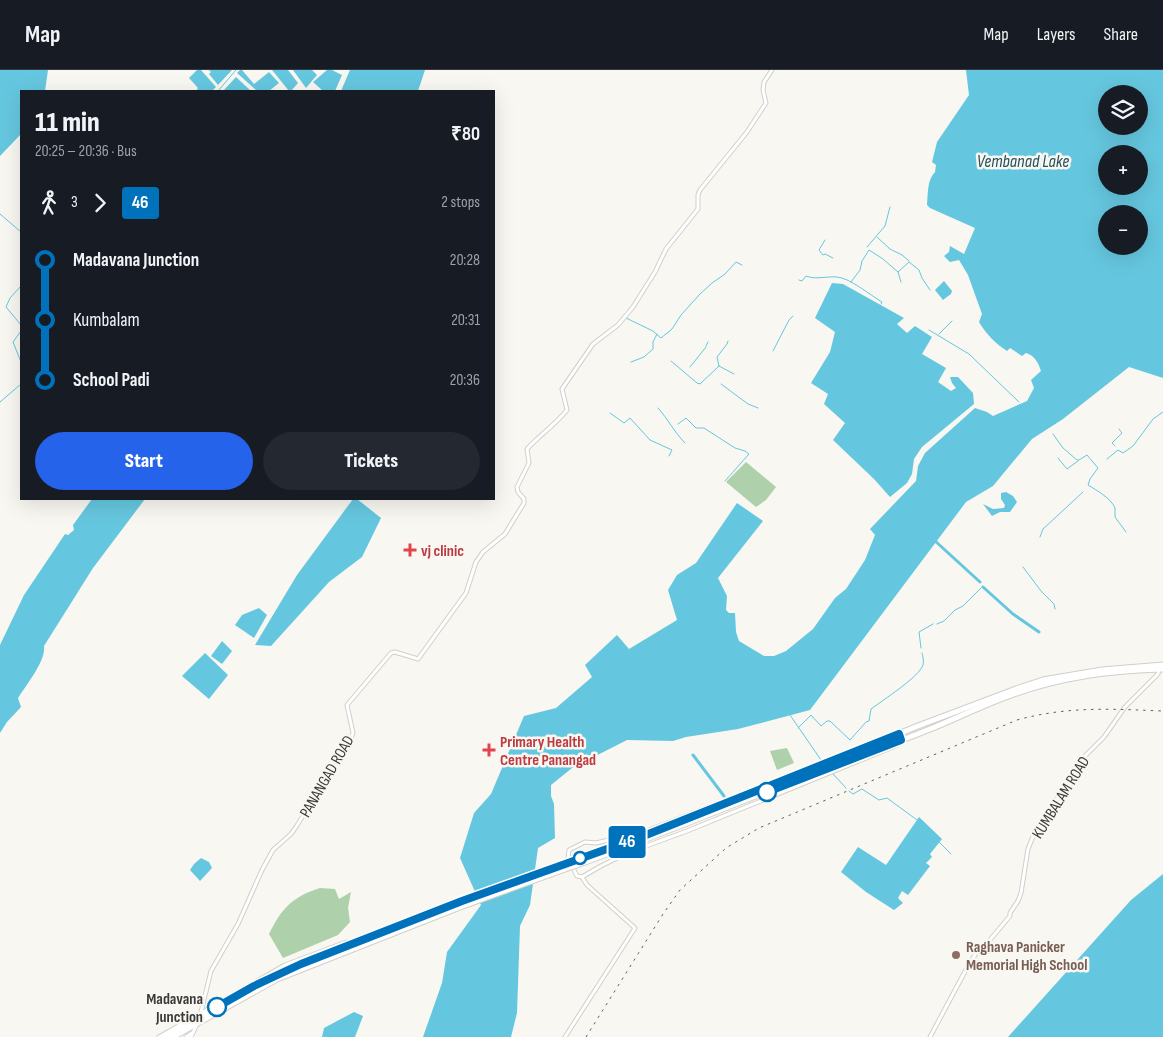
<!DOCTYPE html>
<meta charset="utf-8">
<style>
body{margin:0;font-family:"Sofia Sans Condensed",sans-serif;background:#242831;color:#f1f3f6;height:100vh;display:flex;flex-direction:column;font-size:19px;white-space:nowrap}
*{box-sizing:border-box;margin:0}
p{font-size:16px;color:#9ea1a6}
.icon{flex:none;width:28px;height:28px;fill:none;stroke:currentColor;stroke-width:2;stroke-linecap:round;stroke-linejoin:round}
.map{position:relative;flex:1;overflow:hidden}
.side{position:absolute;left:20px;top:20px;width:475px;height:410px;display:flex;flex-direction:column;background:#171b24;border-radius:0px;box-shadow:0 5px 20px #0002}
.side>*{flex:none}
.badge{padding:0 10px;border-radius:4px;font-size:18px;line-height:32px}
.buttons{position:absolute;left:1098px;top:15px;display:grid;gap:10px}
.buttons a{display:grid;place-items:center;width:50px;height:50px;border-radius:50%;background:#171b24;box-shadow:0 5px 20px #0002;font-size:25px}
.map>.badge{position:absolute;translate:-50% -50%;box-shadow:0 0 0 2px #fff}
.legs{display:flex;align-items:center;gap:8px;height:55px;padding:0 15px;font-size:16px}
.legs p{margin-inline-start:auto}
.overview{display:flex;align-items:center;justify-content:space-between;height:85px;padding:0 15px}
h1{font-size:28px;font-weight:800;line-height:38px}
.button{display:flex;gap:10px;margin-top:auto;padding:10px 15px}
.button a{flex:1;height:58px;border-radius:30px;background:#2563eb;color:#fff;font-size:20px;font-weight:800;line-height:58px;text-align:center}
.button a+a{background:#242831;color:#f1f3f6}
ul{padding:0 15px;list-style:none}
li{display:flex;align-items:center;gap:18px;height:60px;font-size:19px}
li i{display:grid;place-items:center;width:8px;height:100%;margin:0 6px;background:currentColor}
li i::after{content:'';width:12px;height:12px;margin:-6px;border:4px solid;border-radius:50%;background:#171b24}
li p{margin-inline-start:auto}
li:first-child i{background:linear-gradient(#0000 50%,currentColor 0)}
li:last-child i{background:linear-gradient(currentColor 50%,#0000 0)}
header{display:flex;align-items:center;gap:30px;box-sizing:border-box;height:70px;padding:0 25px;background:#171b24;border-bottom:1px solid #363941}
header strong{font-size:24px}
nav{display:flex;gap:28px;margin-inline-start:auto;font-size:18px}
.map>svg:first-child{display:block}
</style>
<header>
<strong>Map</strong>
<nav><a>Map</a><a>Layers</a><a>Share</a></nav>
</header>
<div class="map">
<svg width="1163" height="967" viewBox="0 0 1163 967">
<rect width="100%" height="100%" fill="#f8f7f1"/>
<!-- green -->
<g fill="#aed0ab">
<path d="M746,392L776,417L766,430L756,437L726,412Z"/>
<path d="M787,678L794,693L777,700L770,681Z"/>
<path d="M320,818L335,819L339,829L351,822L348,838L350,852L338,865L283,888L269,864C282,838 292,827 320,818Z"/>
</g>
<!-- water -->
<g fill="#65c7df" fill-rule="evenodd">
<path d="M0,0H48L45,21H21V64L0,86Z"/>
<path d="M197,0H201L216,17L212,21H196L198,18L189,8Z"/>
<path d="M209,0H232L218,15L209,4L211,2Z"/>
<path d="M240,0H242L254,14L269,2L279,13L269,21H257L237,3Z"/>
<path d="M272,0H288L298,13L291,21H289Z"/>
<path d="M293,0H312L317,5L306,18Z"/>
<path d="M327,0H332L342,5L335,21H323L313,12Z"/>
<path d="M350,0H425L418,21H341Z"/>
<path d="M966,0H1163V308L1129,297L1063,349L1032,369L993,416L966,432L810,640L738,659L686,667L673,671L627,670L572,698L551,715V726L554,734L555,768L538,778L530,835L520,856L517,943L511,967H423L442,913L447,882L481,835L460,788L474,743L491,724L524,646L556,638L592,607L585,595L617,565L629,579L677,550L668,520L677,505L696,493L737,433L763,451L718,508L727,526L726,540L729,543H735L736,562L739,571L764,586H774L786,581L813,559L835,528L846,519L865,490L875,465L870,459L916,411L918,396L925,383L975,338L987,342L993,346L1027,331L1034,318L1031,310L1041,301C1038,292 1035,286 1026,283L1022,286L1010,278L1007,281C995,273 987,265 979,252L982,244L968,205L959,190L950,192L944,186L949,182L950,176L964,184L975,158L930,138L927,135C928,124 927,110 935,102L936,95L932,92L937,72L969,25ZM1106,24H1139V56H1106ZM1106,84H1139V116H1106ZM1106,144H1139V176H1106Z"/>
<path d="M236,7L251,21H223Z"/>
<path d="M944,211L952,221L951,224L943,230L935,220Z"/>
<path d="M832,213L843,214L904,248L897,254L907,263L915,256L932,267L922,284L946,298L938,312L951,321L956,318L952,313L950,307H958L973,323L974,334L922,377L914,389L912,404L907,413L890,427L874,409L833,370L845,353L824,334L828,324L811,313L830,282L835,262L815,248Z"/>
<path d="M1006,422L1013,426L1017,432L1010,442H1000L992,446L983,434L993,439L1004,438L1005,435L1001,429V423Z"/>
<path d="M92,429H145L93,498L44,576C46,591 26,615 18,628L21,637L7,652L0,663V575L24,525L65,464L68,465L74,460L73,455Z"/>
<path d="M353,429H357L381,448L362,487L329,512L271,576L255,575L297,505Z"/>
<path d="M259,538L267,545L254,568L235,555L242,545Z"/>
<path d="M222,571L232,581L222,594L211,586Z"/>
<path d="M205,583L228,605L209,629L182,606Z"/>
<path d="M919,747L942,769L930,784L932,787L926,793L930,796L908,825L902,821L898,828L903,833L894,840L866,822L841,802L858,777L886,795Z"/>
<path d="M201,788L209,792L212,798L200,811L190,800L194,794Z"/>
<path d="M1163,804V967H1008L1131,830Z"/>
<path d="M354,942L363,946L355,967H322L324,958Z"/>
</g>
<g fill="none" stroke-linecap="round" stroke-linejoin="round">
<!-- stream -->
<g stroke="#65c7df" stroke-width="1">
<path d="M218,21L236,0"/>
<path d="M0,144L21,162"/>
<path d="M877,167L890,179L902,185L909,191"/>
<path d="M825,170L819,180L823,185L825,184L833,188"/>
<path d="M867,177L885,156L890,137"/>
<path d="M799,210L802,211L806,206C815,210 827,206 837,207C850,208 870,225 882,232L881,234"/>
<path d="M851,212L860,200L862,191L869,180L883,189L898,202"/>
<path d="M901,212L898,202L909,192L919,200L922,208L930,220"/>
<path d="M21,216L10,228L6,237L21,255"/>
<path d="M626,248L653,261L661,268L672,259L681,245L700,224L712,213L725,204L736,192L742,195"/>
<path d="M929,260L969,284L1019,332"/>
<path d="M21,261L13,272L21,292"/>
<path d="M939,264L952,251"/>
<path d="M706,276L708,272"/>
<path d="M773,281L789,250L793,246"/>
<path d="M671,291L697,313L700,314L719,296L717,287L727,274L728,271"/>
<path d="M631,292L644,287L653,279V272L657,264"/>
<path d="M719,296L734,304"/>
<path d="M690,297L706,277"/>
<path d="M721,314L748,334L758,338"/>
<path d="M0,332L21,314"/>
<path d="M658,338C668,349 674,362 685,373"/>
<path d="M610,343L624,353L630,348L650,370L672,380L669,386"/>
<path d="M678,354L686,348L696,358H704L735,378L745,381L749,384L725,411"/>
<path d="M1053,364L1063,378L1077,390H1079L1087,385L1098,398L1090,409L1088,415C1096,420 1111,428 1115,438C1115,441 1115,444 1115,447L1126,462"/>
<path d="M1115,376L1112,373L1122,363L1119,359"/>
<path d="M1058,388L1067,399L1078,391"/>
<path d="M1107,389L1118,380L1123,383L1133,376L1153,349L1163,342"/>
<path d="M1040,467L1043,459L1083,422"/>
<path d="M1023,497L1041,521L1054,534L1055,539"/>
<path d="M937,554L944,551L955,540L963,536L981,518"/>
<path d="M921,578L919,562L933,554"/>
<path d="M790,645L821,690"/>
<path d="M798,658L811,645L821,656L827,651H830L850,670L866,652L869,651L871,639C883,630 919,607 923,595C924,591 923,587 922,583"/>
<path d="M833,704L846,718"/>
<path d="M849,721L853,724L862,719L879,730L887,728L917,750"/>
<path d="M939,772L951,784"/>
<path d="M180,952L188,947"/>
</g>
<!-- canal -->
<g stroke="#65c7df" stroke-width="3">
<path d="M934,470L980,512"/>
<path d="M983,517L1013,544L1039,562"/>
<path d="M693,685L724,726"/>
</g>
<!-- secondary casing -->
<g stroke="#d0cfca" stroke-width="5">
<g id="secondary">
<path d="M892,664L899,665L901,670L898,675L687,761L627,783L601,796L582,807L577,806L568,788L569,780L585,772L596,773L646,761L815,696Z"/>
<path d="M200,946L211,901L238,854L262,800L273,780L291,764L296,757L351,668L353,663L347,635L391,583L395,582L418,589L466,523L476,492L483,482L505,464L524,433V429L518,422L517,417L529,393L527,379C540,365 555,355 567,340L562,319L593,274L618,255L633,237L655,202L666,179L698,139V125L700,120L747,62L766,33L763,20L764,12L772,0"/>
<path d="M159,967L285,895L346,872"/>
<path d="M186,967L192,963"/>
<path d="M191,967L197,954"/>
<path d="M565,967L635,858L587,815L582,807"/>
<path d="M930,967L969,894L977,882L984,877L1010,846V843L1018,831L1021,823L1028,779L1036,759L1056,731L1077,694L1104,667L1125,637L1158,604L1159,599"/>
</g>
</g>
<!-- highway casing -->
<g stroke="#d0cfca" stroke-width="7">
<g id="highway">
<path d="M572,791L647,765L918,656L1016,619L1043,610L1102,600L1163,595"/>
<path d="M574,796C668,762 760,723 853,688C875,679 898,672 920,663C952,651 982,635 1014,624C1061,607 1113,600 1163,599"/>
<path d="M165,967L275,905L462,831L563,794"/>
<path d="M173,967L277,909L460,837L565,799"/>
</g>
</g>
<!-- secondary -->
<use href="#secondary" stroke="#fff" stroke-width="3"/>
<!-- highway -->
<use href="#highway" stroke="#fff" stroke-width="5"/>
<!-- rail -->
<path stroke="#62615e" stroke-width="1" stroke-dasharray="2.5 5" stroke-linecap="butt" d="M586,967L663,844L680,820L726,778L759,758L1017,650C1068,636 1111,639 1163,641"/>
<!-- highway-bridge casing -->
<g stroke="#d0cfca" stroke-width="7" stroke-linecap="butt">
<g id="highway-bridge">
<path d="M563,794L572,791"/>
<path d="M565,799L574,796"/>
</g>
</g>
<!-- highway-bridge -->
<use href="#highway-bridge" stroke="#fff" stroke-width="5"/>
</g>
<g fill="none" stroke-linecap="round" stroke-linejoin="round">
<!-- line-1 casing -->
<g stroke="#fff" stroke-width="11">
<path id="line-1" d="M217,937L254,916L301,894L462,831L646,765L899,664L901,670L767,722"/>
</g>
<!-- line-1 -->
<use href="#line-1" stroke="#0072bc" stroke-width="8"/>
</g>
<!-- markers -->
<g fill="#e0444e" stroke="#f8f7f1" stroke-width="2">
<path d="M407.5 472.5h5v5h5v5h-5v5h-5v-5h-5v-5h5z"/>
<path d="M486.5 672.5h5v5h5v5h-5v5h-5v-5h-5v-5h5z"/>
</g>
<g fill="#fff" stroke="#0072bc" stroke-width="2.5">
<circle cx="767" cy="722" r="9"/>
<circle cx="580" cy="788" r="6"/>
<circle cx="217" cy="937" r="9"/>
</g>
<circle fill="#8d6e63" stroke="#f8f7f1" stroke-width="2" cx="956" cy="885" r="5"/>
<g text-anchor="middle" stroke-width="5" stroke-linejoin="round" paint-order="stroke">
<!-- health labels -->
<g font-size="16" font-weight="bold" fill="#be3a42" stroke="#f8f7f1" text-anchor="start">
<text x="421" y="486">vj clinic</text>
<text x="500" y="677">Primary Health<tspan x="500" dy="18">Centre Panangad</tspan></text>
</g>
<!-- street labels -->
<g font-size="16" fill="#3c3b39" stroke="#f8f7f1">
<text transform="translate(326 706) rotate(-60)" y="6">PANANGAD ROAD</text>
<text transform="translate(1060 727) rotate(-58)" y="6">KUMBALAM ROAD</text>
</g>
<!-- education labels -->
<g font-size="16" font-weight="bold" fill="#785e54" stroke="#f8f7f1" text-anchor="start">
<text x="966" y="882">Raghava Panicker<tspan x="966" dy="18">Memorial High School</tspan></text>
</g>
<!-- stop labels -->
<g font-size="16" font-weight="bold" fill="#3c3b39" stroke="#f8f7f1" text-anchor="end">
<text x="203" y="934">Madavana<tspan x="203" dy="18">Junction</tspan></text>
</g>
<!-- water labels -->
<g font-size="18" font-style="italic" fill="#27525d" stroke="#f8f7f1">
<text x="1023" y="97">Vembanad Lake</text>
</g>
</g>
</svg>
<div class="buttons">
<a><svg class="icon" aria-label="layers" viewBox="0 0 24 24"><path d="M12 4l9 5-9 5-9-5zM3 14l9 5 9-5"/></svg></a>
<a>+</a>
<a>−</a>
</div>
<b class="badge" style="left:627px;top:772px;background:#0072bc;color:#fff">46</b>
<section class="side">
<div class="overview"><div><h1>11 min</h1><p>20:25 – 20:36 · Bus</p></div><b>₹80</b></div>
<div class="legs"><svg class="icon" aria-label="walk" viewBox="0 0 24 24"><circle cx="13" cy="4" r="2"/><path d="M13 8l-2 6 4 7M11 14l-3 7M7 12l3-4h3l4 4"/></svg>3<svg class="icon" aria-label="forward" viewBox="0 0 24 24"><path d="M9 5l7 7-7 7"/></svg><b class="badge" style="background:#0072bc;color:#fff">46</b><p>2 stops</p></div>
<ul>
<li><i style="color:#0072bc"></i><b>Madavana Junction</b><p>20:28</p></li>
<li><i style="color:#0072bc"></i><span>Kumbalam</span><p>20:31</p></li>
<li><i style="color:#0072bc"></i><b>School Padi</b><p>20:36</p></li>
</ul>
<div class="button"><a>Start</a><a>Tickets</a></div>
</section>
</div>
